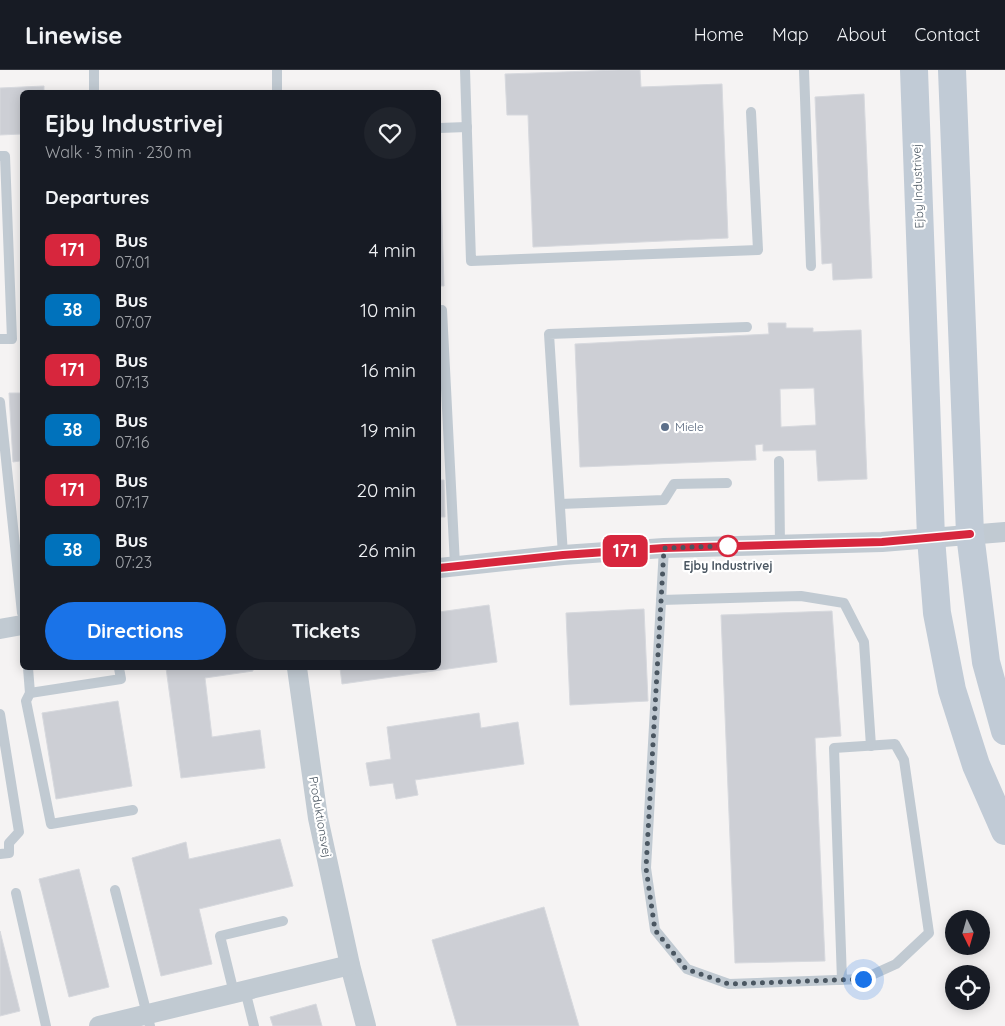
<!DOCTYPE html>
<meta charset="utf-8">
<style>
body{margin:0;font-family:Quicksand,sans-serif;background:#20242c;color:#f1f3f6;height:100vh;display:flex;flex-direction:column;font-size:19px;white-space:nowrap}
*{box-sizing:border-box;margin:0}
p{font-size:16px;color:#9ea1a6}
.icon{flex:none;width:28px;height:28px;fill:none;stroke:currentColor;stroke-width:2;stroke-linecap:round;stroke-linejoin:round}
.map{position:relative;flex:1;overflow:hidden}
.panel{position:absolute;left:20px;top:20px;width:421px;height:580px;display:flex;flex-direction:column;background:#171b24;border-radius:8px;box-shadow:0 2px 12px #0003}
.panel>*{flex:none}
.badge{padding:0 10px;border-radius:8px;font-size:18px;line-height:32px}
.needle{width:32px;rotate:175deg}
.buttons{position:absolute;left:945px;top:840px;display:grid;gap:10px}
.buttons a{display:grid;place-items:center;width:45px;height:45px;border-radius:50%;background:#171b24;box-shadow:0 2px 12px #0003;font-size:25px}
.you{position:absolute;width:25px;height:25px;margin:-12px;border:4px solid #fff;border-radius:50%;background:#1a73e8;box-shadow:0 0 0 8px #1a73e833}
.map>.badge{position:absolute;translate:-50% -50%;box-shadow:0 0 0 2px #fff}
h2{padding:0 25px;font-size:19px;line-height:45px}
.round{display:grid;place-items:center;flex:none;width:52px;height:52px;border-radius:26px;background:#20242c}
.summary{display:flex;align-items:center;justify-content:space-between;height:85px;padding:0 25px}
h1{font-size:24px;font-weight:700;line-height:38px}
.button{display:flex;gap:10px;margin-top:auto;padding:10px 25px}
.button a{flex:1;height:58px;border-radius:30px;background:#1a73e8;color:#fff;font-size:20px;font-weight:700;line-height:58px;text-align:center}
.button a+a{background:#20242c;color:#f1f3f6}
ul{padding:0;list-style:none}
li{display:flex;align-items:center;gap:15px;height:60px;padding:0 25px}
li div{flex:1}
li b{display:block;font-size:19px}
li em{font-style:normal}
li .badge{min-width:55px;font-weight:700;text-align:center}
header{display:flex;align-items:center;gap:30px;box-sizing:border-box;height:70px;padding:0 25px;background:#171b24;border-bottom:1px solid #363941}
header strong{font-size:24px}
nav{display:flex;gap:28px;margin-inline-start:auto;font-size:18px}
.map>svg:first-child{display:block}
</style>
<header>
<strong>Linewise</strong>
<nav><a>Home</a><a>Map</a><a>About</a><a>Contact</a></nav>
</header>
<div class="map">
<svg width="1005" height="956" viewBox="0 0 1005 956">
<rect width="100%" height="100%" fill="#f5f3f3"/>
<!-- building -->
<g fill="#cdcfd5" stroke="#d7d9de" fill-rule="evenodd">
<path d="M618,0H640L641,17L722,14L728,168L533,177L528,45H507L505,4Z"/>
<path d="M44,16V22H22V64L0,65V18Z"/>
<path d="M864,24L872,208L833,210L832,193L822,194L815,27Z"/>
<path d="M441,120L444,216H439V121Z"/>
<path d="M768,253H786V258H813V262L861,260L867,409L818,411L816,380L763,381V374L755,375L756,390L580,397L575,274L769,264ZM814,318L816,355L781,357L780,319Z"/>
<path d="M9,323H22V429L20,391L13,392Z"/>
<path d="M439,410H444L445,447H439Z"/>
<path d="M489,535L497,592L342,614L340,598H439V542Z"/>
<path d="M644,539L648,631L570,635L566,543Z"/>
<path d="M832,541L841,666L815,668L825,891L735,893L721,545Z"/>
<path d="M166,598H253V601L205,608L212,667L260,660L265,698L181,708Z"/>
<path d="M118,631L132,716L56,729L42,643Z"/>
<path d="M479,643L481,658L518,652L524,694L415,710L418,725L396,729L393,713L370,716L366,693L391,689L387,657Z"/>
<path d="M280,769L293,816L199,839L212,894L161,906L132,788L186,772L189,789Z"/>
<path d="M79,799L109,917L69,927L39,809Z"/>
<path d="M544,837L579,956H457L432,870Z"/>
<path d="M0,861L20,941L0,946Z"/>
<path d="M316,934L322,956H273L270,947Z"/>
</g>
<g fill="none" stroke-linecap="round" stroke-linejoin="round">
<!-- lane -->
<g stroke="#c1cad2" stroke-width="10">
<path d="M94,0V22"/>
<path d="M277,0V22"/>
<path d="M465,0L471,191L758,180L751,42"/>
<path d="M804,0L811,196"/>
<path d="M439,58L467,57"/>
<path d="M0,86H5L12,269H0"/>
<path d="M439,240H442L455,495"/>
<path d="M0,332L22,543"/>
<path d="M779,391L780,475"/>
<path d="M560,434L664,430L674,414L727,413"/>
<path d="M664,478L646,798L655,860L687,899L729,914L863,909L896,894L929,863L904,690L895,674L834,678L842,910"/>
<path d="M563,485L549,264L747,257"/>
<path d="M661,530L801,526L844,533L864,572L871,676"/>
<path d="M28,598L30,623L26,631L51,754L133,740"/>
<path d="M30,623L121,609L119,598"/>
<path d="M0,644L19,762L9,773V783L0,784"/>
<path d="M115,820L150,956"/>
<path d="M16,823L46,956"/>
<path d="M245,920L254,956"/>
<path d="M234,923L220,866L283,851"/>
</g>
<!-- street -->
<g stroke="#c1cad2" stroke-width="20">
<path d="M439,498L563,485L664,478L882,472L1005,462"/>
<path d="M0,559L22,555"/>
<path d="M297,598L318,748L350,895L366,956"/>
<path d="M99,956L350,895"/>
</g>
<!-- secondary -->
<g stroke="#c1cbd6" stroke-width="28">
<path d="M914,0L931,468L937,543L952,620L976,695L1005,761"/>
<path d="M952,0L970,464L986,592L1005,661"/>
</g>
</g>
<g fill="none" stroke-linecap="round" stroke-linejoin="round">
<!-- line casing -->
<g stroke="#fff" stroke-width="11">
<path id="line" d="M439,498L563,485L664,478L882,472L970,464"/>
</g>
<!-- line -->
<use href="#line" stroke="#d7263d" stroke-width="8"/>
<!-- walk -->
<path stroke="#4a5661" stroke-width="5" stroke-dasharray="0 9" d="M728,476L664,478L646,798L655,860L686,899L729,914L863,909"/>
</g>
<!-- markers -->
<circle fill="#5c6f8a" stroke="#fff" stroke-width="2" cx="665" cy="357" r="5"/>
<circle fill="#fff" stroke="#d7263d" stroke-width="2.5" cx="728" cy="476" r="10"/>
<g text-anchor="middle" stroke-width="4.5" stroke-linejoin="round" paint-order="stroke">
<!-- street labels -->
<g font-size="12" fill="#4a5661" stroke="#fff">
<text transform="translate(918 116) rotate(-92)" y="4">Ejby Industrivej</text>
<text transform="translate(320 747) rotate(80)" y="4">Produktionsvej</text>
</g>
<!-- service labels -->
<g font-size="12" fill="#4e5e75" stroke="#fff" text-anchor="start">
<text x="675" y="361">Miele</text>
</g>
<!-- stop labels -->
<g font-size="12" font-weight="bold" fill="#4a5661" stroke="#fff">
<text x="728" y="500">Ejby Industrivej</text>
</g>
</g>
</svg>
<div class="buttons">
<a><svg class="needle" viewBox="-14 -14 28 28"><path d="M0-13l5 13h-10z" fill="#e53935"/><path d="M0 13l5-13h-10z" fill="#9ea1a6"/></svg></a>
<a><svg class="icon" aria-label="locate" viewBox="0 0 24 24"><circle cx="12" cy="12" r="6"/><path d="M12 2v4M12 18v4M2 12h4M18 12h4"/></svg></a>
</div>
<div class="you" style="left:863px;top:909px"></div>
<b class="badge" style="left:625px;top:481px;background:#d7263d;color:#fff">171</b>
<section class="panel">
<div class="summary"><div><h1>Ejby Industrivej</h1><p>Walk · 3 min · 230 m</p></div><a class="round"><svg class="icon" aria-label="heart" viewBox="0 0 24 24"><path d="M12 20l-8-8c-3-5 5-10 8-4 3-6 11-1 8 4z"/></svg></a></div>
<h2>Departures</h2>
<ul>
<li><span class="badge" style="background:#d7263d;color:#fff">171</span><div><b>Bus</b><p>07:01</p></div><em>4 min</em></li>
<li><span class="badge" style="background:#0072bc;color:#fff">38</span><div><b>Bus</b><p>07:07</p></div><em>10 min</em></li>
<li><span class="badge" style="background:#d7263d;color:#fff">171</span><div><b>Bus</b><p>07:13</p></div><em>16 min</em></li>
<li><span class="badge" style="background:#0072bc;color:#fff">38</span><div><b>Bus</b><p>07:16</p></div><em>19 min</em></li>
<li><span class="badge" style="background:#d7263d;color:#fff">171</span><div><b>Bus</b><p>07:17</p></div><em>20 min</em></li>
<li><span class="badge" style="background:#0072bc;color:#fff">38</span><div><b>Bus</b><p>07:23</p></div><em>26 min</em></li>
</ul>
<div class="button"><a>Directions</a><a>Tickets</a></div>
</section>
</div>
